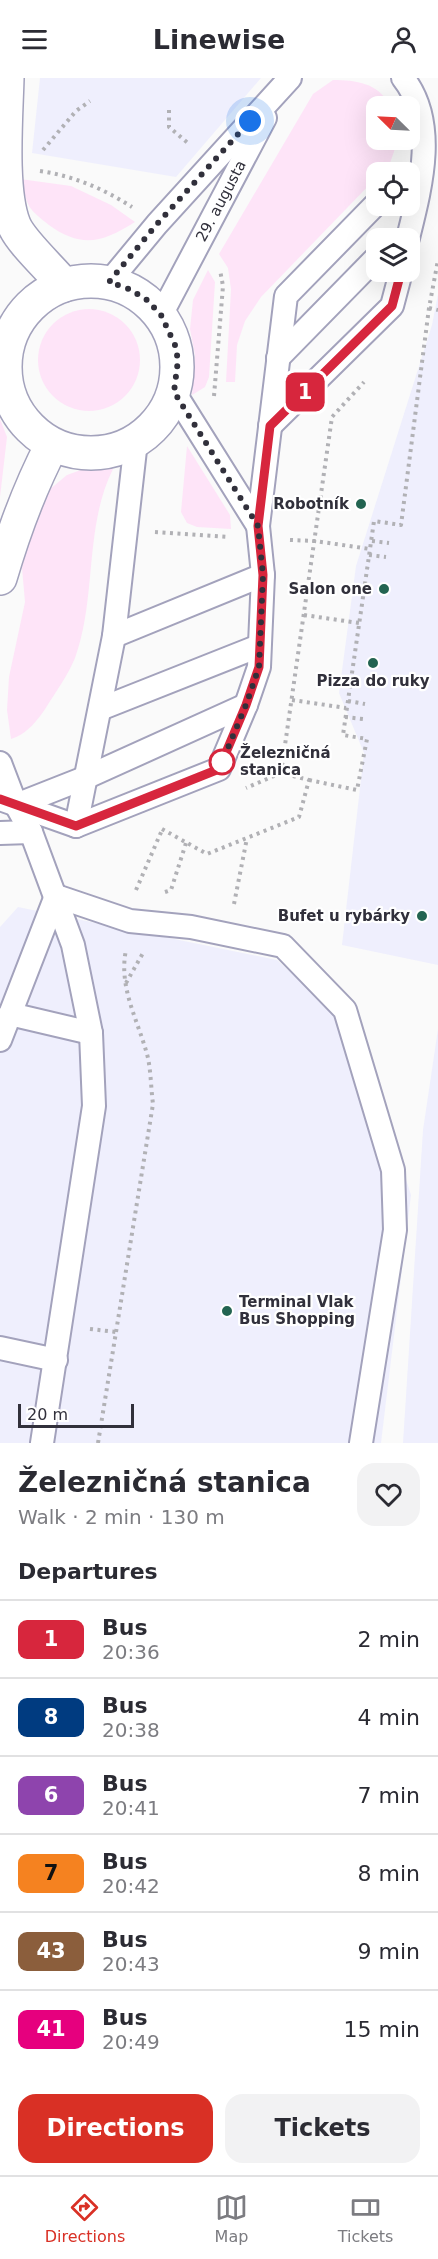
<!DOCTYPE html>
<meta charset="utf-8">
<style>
body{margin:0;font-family:"DejaVu Sans",sans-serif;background:#f2f2f3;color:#2b2b33;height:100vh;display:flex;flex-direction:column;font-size:22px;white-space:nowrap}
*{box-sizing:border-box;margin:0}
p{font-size:20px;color:#7c7c81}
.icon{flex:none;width:33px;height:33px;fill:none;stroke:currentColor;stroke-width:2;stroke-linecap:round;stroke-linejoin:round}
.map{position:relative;height:1365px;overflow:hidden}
.sheet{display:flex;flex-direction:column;background:#fff;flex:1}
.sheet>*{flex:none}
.badge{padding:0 12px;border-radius:9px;font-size:21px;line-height:39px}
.needle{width:39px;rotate:294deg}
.tools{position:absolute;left:366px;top:18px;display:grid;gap:12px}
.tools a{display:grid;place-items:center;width:54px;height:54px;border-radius:12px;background:#fff;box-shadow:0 6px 24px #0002;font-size:30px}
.scale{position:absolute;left:18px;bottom:15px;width:116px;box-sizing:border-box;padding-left:6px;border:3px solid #31303b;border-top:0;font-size:16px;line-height:21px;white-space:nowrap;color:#31303b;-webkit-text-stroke:4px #fff;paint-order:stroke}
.you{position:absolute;width:30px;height:30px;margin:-15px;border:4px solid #fff;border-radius:50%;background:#1a73e8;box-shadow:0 0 0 9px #1a73e833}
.map>.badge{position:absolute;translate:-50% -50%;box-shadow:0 0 0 3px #fff}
h2{padding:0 18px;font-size:22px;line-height:54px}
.round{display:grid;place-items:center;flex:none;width:63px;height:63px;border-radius:18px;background:#f2f2f3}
.head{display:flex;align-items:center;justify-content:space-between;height:102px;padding:0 18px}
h1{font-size:28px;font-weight:700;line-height:45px}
.primary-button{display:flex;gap:12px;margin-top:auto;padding:12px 18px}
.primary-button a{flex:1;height:69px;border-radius:18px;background:#d93025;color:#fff;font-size:24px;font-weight:700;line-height:69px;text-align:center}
.primary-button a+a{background:#f2f2f3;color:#2b2b33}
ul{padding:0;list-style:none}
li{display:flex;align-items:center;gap:18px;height:78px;padding:0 18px;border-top:2px solid #e1e1e2}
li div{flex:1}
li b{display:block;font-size:22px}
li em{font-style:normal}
li .badge{min-width:66px;font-weight:700;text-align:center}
header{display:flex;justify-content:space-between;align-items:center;height:78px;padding:0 18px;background:#fff;font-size:27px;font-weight:700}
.dock{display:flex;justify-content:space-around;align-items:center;height:84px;border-top:2px solid #e1e1e2;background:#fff;font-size:16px;color:#7c7c81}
.dock a{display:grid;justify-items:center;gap:3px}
.dock .selected{color:#d93025}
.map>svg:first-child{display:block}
</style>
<header><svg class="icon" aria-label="menu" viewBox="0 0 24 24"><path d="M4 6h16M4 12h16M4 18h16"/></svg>Linewise<svg class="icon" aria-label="person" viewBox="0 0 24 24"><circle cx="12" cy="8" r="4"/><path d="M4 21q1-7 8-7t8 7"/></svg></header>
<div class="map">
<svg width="438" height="1365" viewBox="0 0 438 1365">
<rect width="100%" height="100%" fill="#fafafa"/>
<!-- built -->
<g fill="#efeffd">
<path d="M40,0H261L176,99L32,75Z"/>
<path d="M438,216V887L342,867L364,675L339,615L356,488L432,247Z"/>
<path d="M18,829L277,882L323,924L366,976L411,1117L381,1365H0V849Z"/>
<path d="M438,951V1365H403L423,1052Z"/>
</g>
<!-- green -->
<g fill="#fee4f8">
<path d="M333,2C356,2 379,5 390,28H376V62H398L390,85L382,94H376V100L261,219L245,243L237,267L235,304H226L231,211L228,190L219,176L313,16Z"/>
<path d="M20,101L71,108L111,127L135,144C103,164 82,171 49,147C43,142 33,135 29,128C25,120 23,109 20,101Z"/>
<path d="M208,192L215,204L209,299L205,309L192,317L195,277L190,251L193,222Z"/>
<circle cx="89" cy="282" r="51"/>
<path d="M0,341L7,359L0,419Z"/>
<path d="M187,368L230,437L231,451L197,449L187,445L181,434Z"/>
<path d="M89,389H107L113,391C84,449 97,520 75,580C68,597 57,612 47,628C39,641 26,657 11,661L7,632L9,599L25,524L22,490L29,458L37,434L49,412L67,397Z"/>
</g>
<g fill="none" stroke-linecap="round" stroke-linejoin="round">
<!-- service casing -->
<g stroke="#a3a2bc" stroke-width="26">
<g id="service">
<path d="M403,0C438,44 421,108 408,160"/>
<path d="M109,204L157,146L290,0"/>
<path d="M161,237L265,40"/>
<path d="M278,280L376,180"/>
<path d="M174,314L258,448"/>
<path d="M270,348L392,228L401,194"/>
<path d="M114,558L263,497"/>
<path d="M100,631L259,568"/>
<path d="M0,685L16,727L31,754L73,867L91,955L94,1028L42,1365"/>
<path d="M0,721L76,748L219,691L246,627L259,589L263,497L258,448L286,218L376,126"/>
<path d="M16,727L87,699L246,627"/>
<path d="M76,748L114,558L136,363"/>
<path d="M0,755L31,754"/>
<path d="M56,818L130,843L191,849L283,868L345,932L393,1092L395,1152L361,1365"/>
<path d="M10,936L91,955"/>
<path d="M0,962L56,818"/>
<path d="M0,1270L56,1282"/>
</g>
</g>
<!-- tertiary casing -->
<g stroke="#a3a2bc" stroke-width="36">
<g id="tertiary">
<circle cx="91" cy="289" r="86"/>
<path d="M0,500C14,452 29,411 52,367"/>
</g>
</g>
<!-- primary casing -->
<g stroke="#a3a2bc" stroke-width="36">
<path id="primary" d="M7,0C6,39 0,112 14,147C21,164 51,191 64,207"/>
</g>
<!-- path -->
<g stroke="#b1b1b5" stroke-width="4" stroke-dasharray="3 4.5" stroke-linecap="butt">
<path d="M169,32V49L189,66"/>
<path d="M43,72L76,33L90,23"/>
<path d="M40,93C74,98 104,111 132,129"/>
<path d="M429,230L438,232"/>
<path d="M214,318L223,208L220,192"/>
<path d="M155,454L229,459"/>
<path d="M290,462L315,463L370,471"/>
<path d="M372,463L389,465"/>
<path d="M369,477L386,479"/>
<path d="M304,537L359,545"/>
<path d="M292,622L346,630"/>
<path d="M348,623L365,626"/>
<path d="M345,639L363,641"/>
<path d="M281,695L332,339L364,304"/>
<path d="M309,702L357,712L367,661L343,657L370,471L374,443L401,447L429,230L438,182"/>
<path d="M162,751L207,776L299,739L309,702L281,695L246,710"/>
<path d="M136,812L162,752"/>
<path d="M165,814L171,812L186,765"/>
<path d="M234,826L247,760"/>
<path d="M126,905L143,875"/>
<path d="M90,1251L116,1254"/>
<path d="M98,1365L153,1026C151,1011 151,995 148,980C139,944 118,910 126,872"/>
</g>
<!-- service -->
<use href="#service" stroke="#fff" stroke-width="22"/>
<!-- tertiary -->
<use href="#tertiary" stroke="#fff" stroke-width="33"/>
<!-- primary -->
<use href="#primary" stroke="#fff" stroke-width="33"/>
</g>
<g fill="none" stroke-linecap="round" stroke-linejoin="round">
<!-- line casing -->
<g stroke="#fff" stroke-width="14">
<path id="line" d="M0,721L76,748L219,691L246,627L259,589L263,497L258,448L270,348L392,228L401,194"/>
</g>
<!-- line -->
<use href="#line" stroke="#d7263d" stroke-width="9"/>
<!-- walk -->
<path stroke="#31303b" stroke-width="6" stroke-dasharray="0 10.8" d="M222,684L219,691L246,627L259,589L263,497L258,448L174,314L178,282L175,267L161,237L147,222L129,211L109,204L157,146L250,43"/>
</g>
<!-- markers -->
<g fill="#236451" stroke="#fff" stroke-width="2">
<circle cx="361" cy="426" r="6"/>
<circle cx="384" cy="511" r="6"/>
<circle cx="373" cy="585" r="6"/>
<circle cx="422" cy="838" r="6"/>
<circle cx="227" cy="1233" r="6"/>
</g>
<circle fill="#fff" stroke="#d7263d" stroke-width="3" cx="222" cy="684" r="12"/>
<g text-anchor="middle" stroke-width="4.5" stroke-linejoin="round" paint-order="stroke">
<!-- street labels -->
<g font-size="15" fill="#31303b" stroke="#fff">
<text transform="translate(221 123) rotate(-62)" y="5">29. augusta</text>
</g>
<!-- poi labels -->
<g font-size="15" font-weight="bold" fill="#31303b" stroke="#fff" text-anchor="end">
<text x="349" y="431">Robotník</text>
<text x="372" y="516">Salon one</text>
<text x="373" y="608" text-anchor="middle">Pizza do ruky</text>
<text x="410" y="843">Bufet u rybárky</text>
<text x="239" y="1229" text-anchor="start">Terminal Vlak<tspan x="239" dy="17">Bus Shopping</tspan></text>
</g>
<!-- stop labels -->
<g font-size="15" font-weight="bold" fill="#31303b" stroke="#fff" text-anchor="start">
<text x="240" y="680">Železničná<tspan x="240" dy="17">stanica</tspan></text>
</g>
</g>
</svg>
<div class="tools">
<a><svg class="needle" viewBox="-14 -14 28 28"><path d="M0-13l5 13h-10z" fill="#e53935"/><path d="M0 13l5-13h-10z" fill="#7c7c81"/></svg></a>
<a><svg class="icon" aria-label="locate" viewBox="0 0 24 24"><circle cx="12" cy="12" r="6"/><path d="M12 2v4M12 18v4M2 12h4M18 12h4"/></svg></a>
<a><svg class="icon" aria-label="layers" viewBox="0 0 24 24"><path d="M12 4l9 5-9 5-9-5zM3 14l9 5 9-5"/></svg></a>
</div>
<div class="scale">20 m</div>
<div class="you" style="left:250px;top:43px"></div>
<b class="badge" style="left:305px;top:314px;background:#d7263d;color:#fff">1</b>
</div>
<section class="sheet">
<div class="head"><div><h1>Železničná stanica</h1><p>Walk · 2 min · 130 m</p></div><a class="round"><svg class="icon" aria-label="heart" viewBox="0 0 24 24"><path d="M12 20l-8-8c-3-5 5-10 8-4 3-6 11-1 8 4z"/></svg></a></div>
<h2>Departures</h2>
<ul>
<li><span class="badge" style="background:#d7263d;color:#fff">1</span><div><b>Bus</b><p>20:36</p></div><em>2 min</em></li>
<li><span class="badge" style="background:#003b80;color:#fff">8</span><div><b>Bus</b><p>20:38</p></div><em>4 min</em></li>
<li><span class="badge" style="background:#8e44ad;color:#fff">6</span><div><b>Bus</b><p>20:41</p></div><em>7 min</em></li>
<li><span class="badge" style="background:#f58220;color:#111">7</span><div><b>Bus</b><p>20:42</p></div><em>8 min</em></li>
<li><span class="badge" style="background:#8b5e3c;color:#fff">43</span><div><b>Bus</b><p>20:43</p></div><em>9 min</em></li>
<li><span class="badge" style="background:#e6007e;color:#fff">41</span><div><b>Bus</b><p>20:49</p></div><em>15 min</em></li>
</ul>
<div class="primary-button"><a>Directions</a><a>Tickets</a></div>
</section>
<nav class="dock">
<a class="selected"><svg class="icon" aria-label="directions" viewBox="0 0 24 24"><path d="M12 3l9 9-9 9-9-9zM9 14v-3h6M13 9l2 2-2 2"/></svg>Directions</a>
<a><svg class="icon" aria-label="map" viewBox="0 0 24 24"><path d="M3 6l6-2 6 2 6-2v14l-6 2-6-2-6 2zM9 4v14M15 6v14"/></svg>Map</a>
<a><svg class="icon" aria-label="tickets" viewBox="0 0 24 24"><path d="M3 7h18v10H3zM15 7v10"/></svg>Tickets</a>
</nav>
